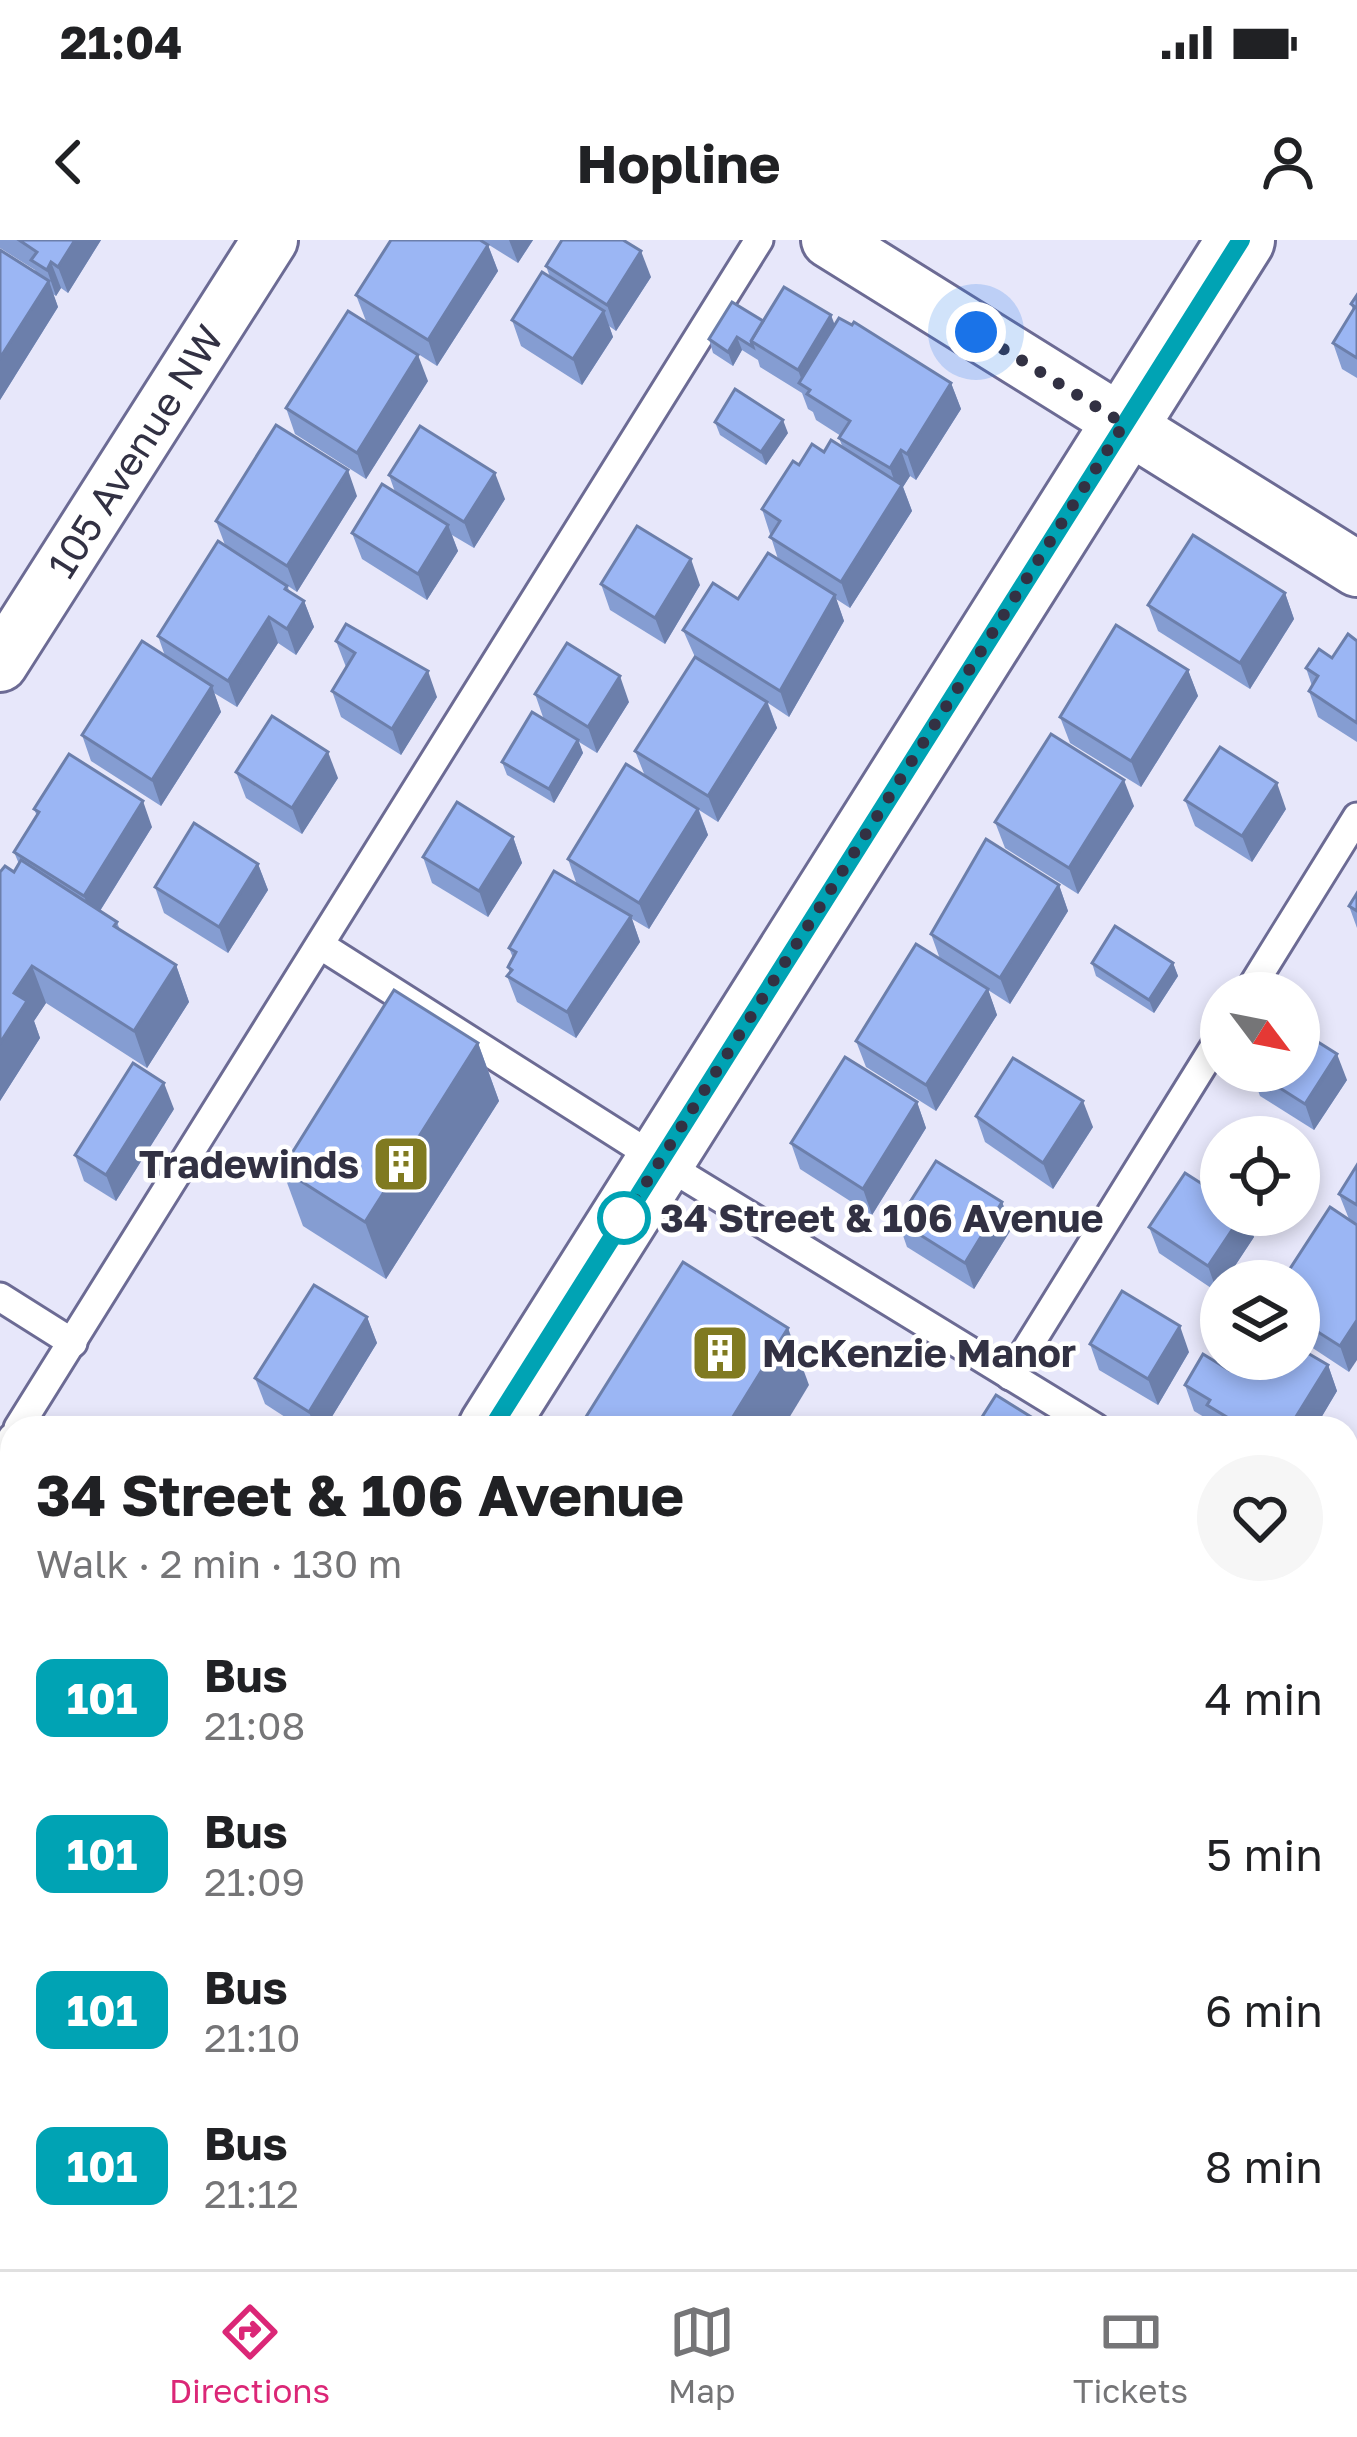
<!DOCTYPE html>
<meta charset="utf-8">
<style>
body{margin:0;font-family:"Golos Text",sans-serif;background:#f6f6f6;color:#202124;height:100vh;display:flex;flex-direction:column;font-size:45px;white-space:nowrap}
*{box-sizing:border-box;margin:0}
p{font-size:39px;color:#757577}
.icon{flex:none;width:66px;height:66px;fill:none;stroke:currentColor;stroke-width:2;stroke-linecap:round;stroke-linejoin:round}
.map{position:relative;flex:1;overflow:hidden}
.side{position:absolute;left:0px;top:1176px;width:1359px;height:855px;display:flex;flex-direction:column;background:#fff;border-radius:36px 36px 0 0;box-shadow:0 6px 18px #0003}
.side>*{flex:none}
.badge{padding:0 24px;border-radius:18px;font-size:42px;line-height:78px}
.needle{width:78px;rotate:122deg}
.tools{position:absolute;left:1200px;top:732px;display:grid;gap:24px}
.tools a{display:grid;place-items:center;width:120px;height:120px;border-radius:50%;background:#fff;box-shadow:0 6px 18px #0003;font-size:60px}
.you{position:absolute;width:60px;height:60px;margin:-30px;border:9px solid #fff;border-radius:50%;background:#1a73e8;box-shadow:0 0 0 18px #1a73e833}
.map>.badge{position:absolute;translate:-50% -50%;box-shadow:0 0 0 6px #fff}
.round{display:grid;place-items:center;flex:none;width:126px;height:126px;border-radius:63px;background:#f6f6f6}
.head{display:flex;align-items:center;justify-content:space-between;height:204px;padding:0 36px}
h1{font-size:57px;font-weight:700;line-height:90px}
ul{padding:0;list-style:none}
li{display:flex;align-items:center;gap:36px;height:156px;padding:0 36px}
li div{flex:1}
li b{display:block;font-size:45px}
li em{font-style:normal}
li .badge{min-width:132px;font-weight:700;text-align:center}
.status{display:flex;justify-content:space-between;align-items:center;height:84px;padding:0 60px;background:#fff;direction:ltr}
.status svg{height:33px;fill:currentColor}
header{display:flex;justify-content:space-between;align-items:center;height:156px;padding:0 36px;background:#fff;font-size:54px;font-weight:700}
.dock{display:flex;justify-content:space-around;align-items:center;height:168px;border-top:3px solid #e0e0e0;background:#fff;font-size:33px;color:#757577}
.dock a{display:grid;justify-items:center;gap:6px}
.dock .current{color:#db2777}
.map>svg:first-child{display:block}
</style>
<div class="status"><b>21:04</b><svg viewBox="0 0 49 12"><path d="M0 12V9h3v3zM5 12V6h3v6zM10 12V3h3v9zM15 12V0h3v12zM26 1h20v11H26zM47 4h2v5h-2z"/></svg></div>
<header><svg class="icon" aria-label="back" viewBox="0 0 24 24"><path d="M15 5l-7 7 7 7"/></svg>Hopline<svg class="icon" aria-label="person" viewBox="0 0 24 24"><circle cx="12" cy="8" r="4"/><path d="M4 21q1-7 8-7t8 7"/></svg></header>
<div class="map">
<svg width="1357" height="2029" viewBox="0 0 1357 2029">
<rect width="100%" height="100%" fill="#e7e7fa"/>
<!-- built -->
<path fill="#d9d9ef" d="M1051,2019H1218L1234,2029H1044Z"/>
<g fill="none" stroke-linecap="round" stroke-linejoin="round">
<!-- lane casing -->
<g stroke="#6c6b94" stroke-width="33">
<g id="lane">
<path d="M320,705L660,921L1096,1188"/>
<path d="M1248,753L1357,577"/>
<path d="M0,1057L73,1103"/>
<path d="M1010,1136L1221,796"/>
<path d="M18,1188L759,0"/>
<path d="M0,1217L12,1198"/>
</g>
</g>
<!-- street casing -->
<g stroke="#6c6b94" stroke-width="60">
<g id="street">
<path d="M829,0L1357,329"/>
<path id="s1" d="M0,424L270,0"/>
<path d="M1347,1381L1357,1365"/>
<path d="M0,1976L12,1957"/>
<path d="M940,2029L947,2019"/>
</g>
</g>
<!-- secondary casing -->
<g stroke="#6c6b94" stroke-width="72">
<g id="secondary">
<path d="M492,1188L1241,0"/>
<path d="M1347,2010L1357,2016"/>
</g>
</g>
<!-- path -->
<path stroke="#9898aa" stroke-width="8" stroke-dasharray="3 9" stroke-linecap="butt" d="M608,2019L624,2029"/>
<!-- lane -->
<use href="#lane" stroke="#fff" stroke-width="27"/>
<!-- street -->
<use href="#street" stroke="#fff" stroke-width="54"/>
<!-- secondary -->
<use href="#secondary" stroke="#fff" stroke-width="66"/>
</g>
<!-- wall -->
<g fill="#859dd2">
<path d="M0,0H101L68,53L61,48L56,56L53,54L58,67L0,160V10L36,33L35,30L0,8Z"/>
<path d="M481,0H533L518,23Z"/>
<path d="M488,5L498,31L437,126L366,81L356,55Z"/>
<path d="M546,26L651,37L616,91L609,86L613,97L582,145L521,106L512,80L550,37Z"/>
<path d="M1357,55V138L1342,129L1333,103L1353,70L1351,64Z"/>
<path d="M763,81L835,85L951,143L961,169L916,240L910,236L903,247L912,271L850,368L836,359L844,381L789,477L768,463L777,488L718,582L699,570L708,595L649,689L632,679L640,702L576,798L517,762L507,736L510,733L508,727L513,718L509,708L577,645L568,619L645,536L635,511L695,417L683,390L738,359L778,319L762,269L799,225L824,212L843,208L839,198L841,196L816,180L813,172L808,169L802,153L760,127L758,120L742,110L733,126L713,113L709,99Z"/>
<path d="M428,141L366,239L295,194L286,168Z"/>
<path d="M715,182L788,193L766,225L720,195Z"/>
<path d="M389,235L505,259L474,308L452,295L458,311L427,360L362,319L352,293L395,252Z"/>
<path d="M357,256L297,352L288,346L289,352L304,361L314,387L296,415L278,403L237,467L214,453L221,472L161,566L91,521L82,495L165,416L158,396L225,305L216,281Z"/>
<path d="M601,344L700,345L665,404L610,370Z"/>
<path d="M1285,353L1294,379L1250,449L1158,391L1148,365Z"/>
<path d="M336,401L437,457L401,515L341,477L332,451L346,427Z"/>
<path d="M1357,401V502L1318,477L1309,451L1312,446L1306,428L1332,418Z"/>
<path d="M1188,430L1198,456L1141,547L1070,503L1060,477Z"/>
<path d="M535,454L629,462L597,513L579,502L583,513L554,563L507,535L502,522L544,480Z"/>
<path d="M236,532L338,538L302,594L246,558Z"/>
<path d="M1185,560L1286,569L1252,622L1195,586Z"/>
<path d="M1134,566L1078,654L1005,608L995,582Z"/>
<path d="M34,569L152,587L100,671L117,682L120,690L176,725L189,762L147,828L46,763L34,781L40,798L0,861V632H14L19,624L14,612L37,576Z"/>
<path d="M513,597L522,623L488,677L432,643L423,617Z"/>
<path d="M258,624L268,650L228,713L164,673L155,647Z"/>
<path d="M1059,645L1068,671L1010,764L988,750L997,775L936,871L866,827L856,801L940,719L931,694Z"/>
<path d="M1357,653V688L1349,666Z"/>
<path d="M1092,723H1173L1178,736L1154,773L1096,736Z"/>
<path d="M478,803L499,861L386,1039L303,986L282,929Z"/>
<path d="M1251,831L1347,840L1314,890L1260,856Z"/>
<path d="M917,862L926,888L872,975L800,929L791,903Z"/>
<path d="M174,869L116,961L84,941L75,915Z"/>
<path d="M976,876L1093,887L1053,949L985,902Z"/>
<path d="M1357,925V985L1349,1132L1299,1099V1041L1349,979L1339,954Z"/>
<path d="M1002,962L1012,988L974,1049L907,1007L898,981Z"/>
<path d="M1221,975H1245L1254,997L1225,1041H1221L1217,1052L1159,1013L1149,987Z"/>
<path d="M367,1077L377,1103L325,1188H302L265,1164L255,1138Z"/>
<path d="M1090,1104L1189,1112L1158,1165L1099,1130Z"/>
<path d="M1328,1125L1337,1151L1315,1188H1216L1214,1183L1194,1171L1185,1145L1229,1130Z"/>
<path d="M12,1307V1505L0,1497V1326Z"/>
<path d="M1357,1564V1673L1347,1667V1580Z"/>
<path d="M1347,1677L1357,1683V1792L1347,1786Z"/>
<path d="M357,2019H567L583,2029H373Z"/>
</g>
<!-- shaded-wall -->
<g fill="#6c7fab">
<path d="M75,0H101L68,53L58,27Z"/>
<path d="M509,0H533L518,23Z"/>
<path d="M488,5L498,31L437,126L428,100Z"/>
<path d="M641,11L651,37L616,91L607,65Z"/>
<path d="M51,22L61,48L56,56L47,30Z"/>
<path d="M49,41L58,67L0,160V118Z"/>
<path d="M604,71L613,97L582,145L573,119Z"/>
<path d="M831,75L841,101L804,146L798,130Z"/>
<path d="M737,97L742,110L733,126L728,112Z"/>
<path d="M418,115L428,141L366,239L357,213Z"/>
<path d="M951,143L961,169L916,240L907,214Z"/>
<path d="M783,180L788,193L766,225L761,212Z"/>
<path d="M901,210L910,236L903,247L912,271L850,368L841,342L898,252L890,228Z"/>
<path d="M348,230L357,256L297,352L287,326Z"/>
<path d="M495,233L505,259L474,308L464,282Z"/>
<path d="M448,285L458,311L427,360L418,334Z"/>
<path d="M691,319L700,345L665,404L655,378Z"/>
<path d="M1285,353L1294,379L1250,449L1240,423Z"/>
<path d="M835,355L844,381L789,477L780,451Z"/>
<path d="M304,361L314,387L296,415L287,389Z"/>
<path d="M269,377L278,403L237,467L228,441Z"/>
<path d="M1188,430L1198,456L1141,547L1131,521Z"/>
<path d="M428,431L437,457L401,515L392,489Z"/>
<path d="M620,436L629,462L597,513L588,487Z"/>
<path d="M212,446L221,472L161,566L152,540Z"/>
<path d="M767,462L777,488L718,582L708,556Z"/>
<path d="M578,500L583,513L554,563L549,549Z"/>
<path d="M328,512L338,538L302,594L292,568Z"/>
<path d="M1124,540L1134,566L1078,654L1069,628Z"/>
<path d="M1277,543L1286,569L1252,622L1242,596Z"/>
<path d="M143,561L152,587L93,682L84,656Z"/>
<path d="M698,569L708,595L649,689L639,663Z"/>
<path d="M513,597L522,623L488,677L479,651Z"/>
<path d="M258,624L268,650L228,713L219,687Z"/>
<path d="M1059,645L1068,671L1010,764L1000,738Z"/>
<path d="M631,676L640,702L576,798L567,772Z"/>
<path d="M1173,723L1178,736L1154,773L1149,760Z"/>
<path d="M176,725L189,762L147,828L134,791Z"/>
<path d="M32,726L46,763L34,781L40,798L0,861V803L14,753Z"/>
<path d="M988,749L997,775L936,871L926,845Z"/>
<path d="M478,803L499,861L386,1039L365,982Z"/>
<path d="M1337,814L1347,840L1314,890L1305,864Z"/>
<path d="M164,843L174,869L116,961L106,935Z"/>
<path d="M1083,861L1093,887L1053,949L1043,923Z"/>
<path d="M917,862L926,888L872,975L863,949Z"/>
<path d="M1002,962L1012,988L974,1049L965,1023Z"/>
<path d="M1242,975H1245L1254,997L1225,1041H1221V1047L1217,1052L1208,1026Z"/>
<path d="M367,1077L377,1103L325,1188H315L309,1172Z"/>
<path d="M1357,1080V1120L1349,1132L1340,1106Z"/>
<path d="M1180,1086L1189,1112L1158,1165L1148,1139Z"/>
<path d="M788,1088L809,1145L783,1188H726Z"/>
<path d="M1328,1125L1337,1151L1315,1188H1289Z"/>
<path d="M12,1642V1683L0,1701V1661Z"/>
<path d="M413,2019H439L433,2029H407Z"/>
</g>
<!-- building -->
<g fill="#9bb6f4" stroke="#6c7fab" stroke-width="3">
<path d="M19,0H75L58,27L51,22L47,30L31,20L37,12Z"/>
<path d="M391,0H480L488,5L428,100L356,55Z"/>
<path d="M562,0H623L641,11L607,65L546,26Z"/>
<path d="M0,10L49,41L0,118Z"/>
<path d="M542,32L604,71L573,119L512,80Z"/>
<path d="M784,47L831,75L798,130L751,101Z"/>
<path d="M1357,55V118L1333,103L1355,67L1351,64Z"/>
<path d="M732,62L763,81L751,101L753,107L737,97L728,112L709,99Z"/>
<path d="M348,71L418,115L357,213L286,168Z"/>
<path d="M839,78L852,85L854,82L951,143L907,214L901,210L890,228L839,198L850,181L807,154L810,150L799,143Z"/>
<path d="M735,149L783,180L761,212L715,182Z"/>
<path d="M276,185L348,230L287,326L216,281Z"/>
<path d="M420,186L495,233L464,282L389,235Z"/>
<path d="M831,200L902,245L841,342L770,297L780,281L762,269L793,221L799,225L812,204L824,212Z"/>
<path d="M382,244L448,285L418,334L352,293Z"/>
<path d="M637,286L691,319L655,378L601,344Z"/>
<path d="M1193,295L1285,353L1240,423L1148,365Z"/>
<path d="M218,301L287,346L285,349L304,361L287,389L269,377L228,441L158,396Z"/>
<path d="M768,313L835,355L780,451L683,390L713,343L738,359Z"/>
<path d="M346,384L428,431L392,489L332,451L355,413L336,401Z"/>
<path d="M1116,385L1188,430L1131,521L1060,477Z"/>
<path d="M1348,394L1357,401V483L1309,451L1318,436L1306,428L1319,409L1332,418Z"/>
<path d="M142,401L212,446L152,540L82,495Z"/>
<path d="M567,403L620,436L588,487L535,454Z"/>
<path d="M695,417L767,462L708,556L635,511Z"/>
<path d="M532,472L578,500L549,549L502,522Z"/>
<path d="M272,476L328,512L292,568L236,532Z"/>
<path d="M1051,494L1124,540L1069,628L995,582Z"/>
<path d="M1220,507L1277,543L1242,596L1185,560Z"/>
<path d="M69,514L143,561L84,656L14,612L39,572L34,569Z"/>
<path d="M626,524L698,569L639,663L568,619Z"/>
<path d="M457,562L513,597L479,651L423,617Z"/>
<path d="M194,583L258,624L219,687L155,647Z"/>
<path d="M986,599L1059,645L1000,738L931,694Z"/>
<path d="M21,620L117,682L114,686L176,725L134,791L32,726L14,753L27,761L0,803V632L5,626L14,632Z"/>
<path d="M554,631L631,676L567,772L507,736L512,730L508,727L516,712L509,708Z"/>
<path d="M1357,653V671L1349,666Z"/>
<path d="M1115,686L1173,723L1149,760L1092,723Z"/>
<path d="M916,704L988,749L926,845L856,801Z"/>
<path d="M394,750L478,803L365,982L282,929Z"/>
<path d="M1299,790L1337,814L1305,864L1253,831H1299Z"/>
<path d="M845,817L917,862L863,949L791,903Z"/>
<path d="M1013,818L1083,861L1043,923L976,876Z"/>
<path d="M133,823L164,843L106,935L75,915Z"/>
<path d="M936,921L1002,962L965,1023L898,981Z"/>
<path d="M1357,925V965L1339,954Z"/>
<path d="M1185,933L1221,956V975H1242L1208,1026L1149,987Z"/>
<path d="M1330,967L1357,985V1080L1340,1106L1299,1080V1041H1282Z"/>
<path d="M683,1022L788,1088L726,1188H579Z"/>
<path d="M314,1045L367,1077L309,1172L255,1138Z"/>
<path d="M1122,1051L1180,1086L1148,1139L1090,1104Z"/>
<path d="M1299,1108L1328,1125L1289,1188H1245L1207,1165L1210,1160L1185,1145L1203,1114L1229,1130L1236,1119H1299Z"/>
<path d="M996,1155L1049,1188H975Z"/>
<path d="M12,1307V1485L0,1477V1326Z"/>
<path d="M12,1528V1642L0,1661V1547Z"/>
<path d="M1357,1564V1653L1347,1647V1580Z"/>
<path d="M1347,1677L1357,1683V1772L1347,1766Z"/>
<path d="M389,2019H413L407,2029Z"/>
<path d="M437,2019H567L583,2029H431Z"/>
</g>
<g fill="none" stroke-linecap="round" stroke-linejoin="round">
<!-- line casing -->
<g stroke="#fff" stroke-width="27">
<path id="line" d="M492,1188L1241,0"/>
</g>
<!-- line -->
<use href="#line" stroke="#00a3b4" stroke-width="18"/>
<!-- walk -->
<path stroke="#323143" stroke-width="12" stroke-dasharray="0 21.6" d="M624,978L1124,184L976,92"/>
</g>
<!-- icons -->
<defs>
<g id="building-square" transform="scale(3)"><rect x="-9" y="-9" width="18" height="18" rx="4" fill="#807a21" stroke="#fff"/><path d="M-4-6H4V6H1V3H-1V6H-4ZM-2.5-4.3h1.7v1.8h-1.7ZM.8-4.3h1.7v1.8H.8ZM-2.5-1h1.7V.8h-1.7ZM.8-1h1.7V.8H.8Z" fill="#fff"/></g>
</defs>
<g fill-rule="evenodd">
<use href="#building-square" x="401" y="924"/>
<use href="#building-square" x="720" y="1113"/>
</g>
<!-- markers -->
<circle fill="#fff" stroke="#00a3b4" stroke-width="6" cx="624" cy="978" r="24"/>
<g text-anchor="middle" stroke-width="9" stroke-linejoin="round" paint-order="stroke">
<!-- street labels -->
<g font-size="39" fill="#323143" stroke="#fff">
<text dy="14" stroke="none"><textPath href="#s1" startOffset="252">105 Avenue NW</textPath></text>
</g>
<!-- poi labels -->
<g font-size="39" font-weight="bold" fill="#323143" stroke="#fff" text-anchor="end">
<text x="359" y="938">Tradewinds</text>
<text x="762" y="1127" text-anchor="start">McKenzie Manor</text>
</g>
<!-- stop labels -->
<g font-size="39" font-weight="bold" fill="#323143" stroke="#fff" text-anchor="start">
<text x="660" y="992">34 Street &amp; 106 Avenue</text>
</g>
</g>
</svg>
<div class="tools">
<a><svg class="needle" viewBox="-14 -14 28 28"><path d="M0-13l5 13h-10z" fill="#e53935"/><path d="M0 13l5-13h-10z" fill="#757577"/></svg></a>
<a><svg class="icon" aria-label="locate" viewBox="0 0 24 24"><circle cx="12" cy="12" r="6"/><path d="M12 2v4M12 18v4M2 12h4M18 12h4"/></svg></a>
<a><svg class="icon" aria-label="layers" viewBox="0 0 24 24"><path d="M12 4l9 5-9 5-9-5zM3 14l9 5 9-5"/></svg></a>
</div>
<div class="you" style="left:976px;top:92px"></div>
<section class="side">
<div class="head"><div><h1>34 Street &amp; 106 Avenue</h1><p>Walk · 2 min · 130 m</p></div><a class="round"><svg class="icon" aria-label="heart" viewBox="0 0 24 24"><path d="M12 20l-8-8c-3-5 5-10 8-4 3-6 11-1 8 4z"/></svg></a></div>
<ul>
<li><span class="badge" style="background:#00a3b4;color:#fff">101</span><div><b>Bus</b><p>21:08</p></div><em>4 min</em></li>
<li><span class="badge" style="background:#00a3b4;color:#fff">101</span><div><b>Bus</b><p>21:09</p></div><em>5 min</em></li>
<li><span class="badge" style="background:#00a3b4;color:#fff">101</span><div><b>Bus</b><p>21:10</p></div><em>6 min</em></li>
<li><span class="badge" style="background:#00a3b4;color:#fff">101</span><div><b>Bus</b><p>21:12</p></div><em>8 min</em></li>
</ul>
</section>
</div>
<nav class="dock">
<a class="current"><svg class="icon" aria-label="directions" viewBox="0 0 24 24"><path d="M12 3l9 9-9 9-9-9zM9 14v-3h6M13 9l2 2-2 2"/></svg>Directions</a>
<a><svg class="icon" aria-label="map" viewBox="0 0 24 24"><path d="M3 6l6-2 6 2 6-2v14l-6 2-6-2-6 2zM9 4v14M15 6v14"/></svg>Map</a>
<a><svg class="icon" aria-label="tickets" viewBox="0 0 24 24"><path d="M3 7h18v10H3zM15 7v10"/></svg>Tickets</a>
</nav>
